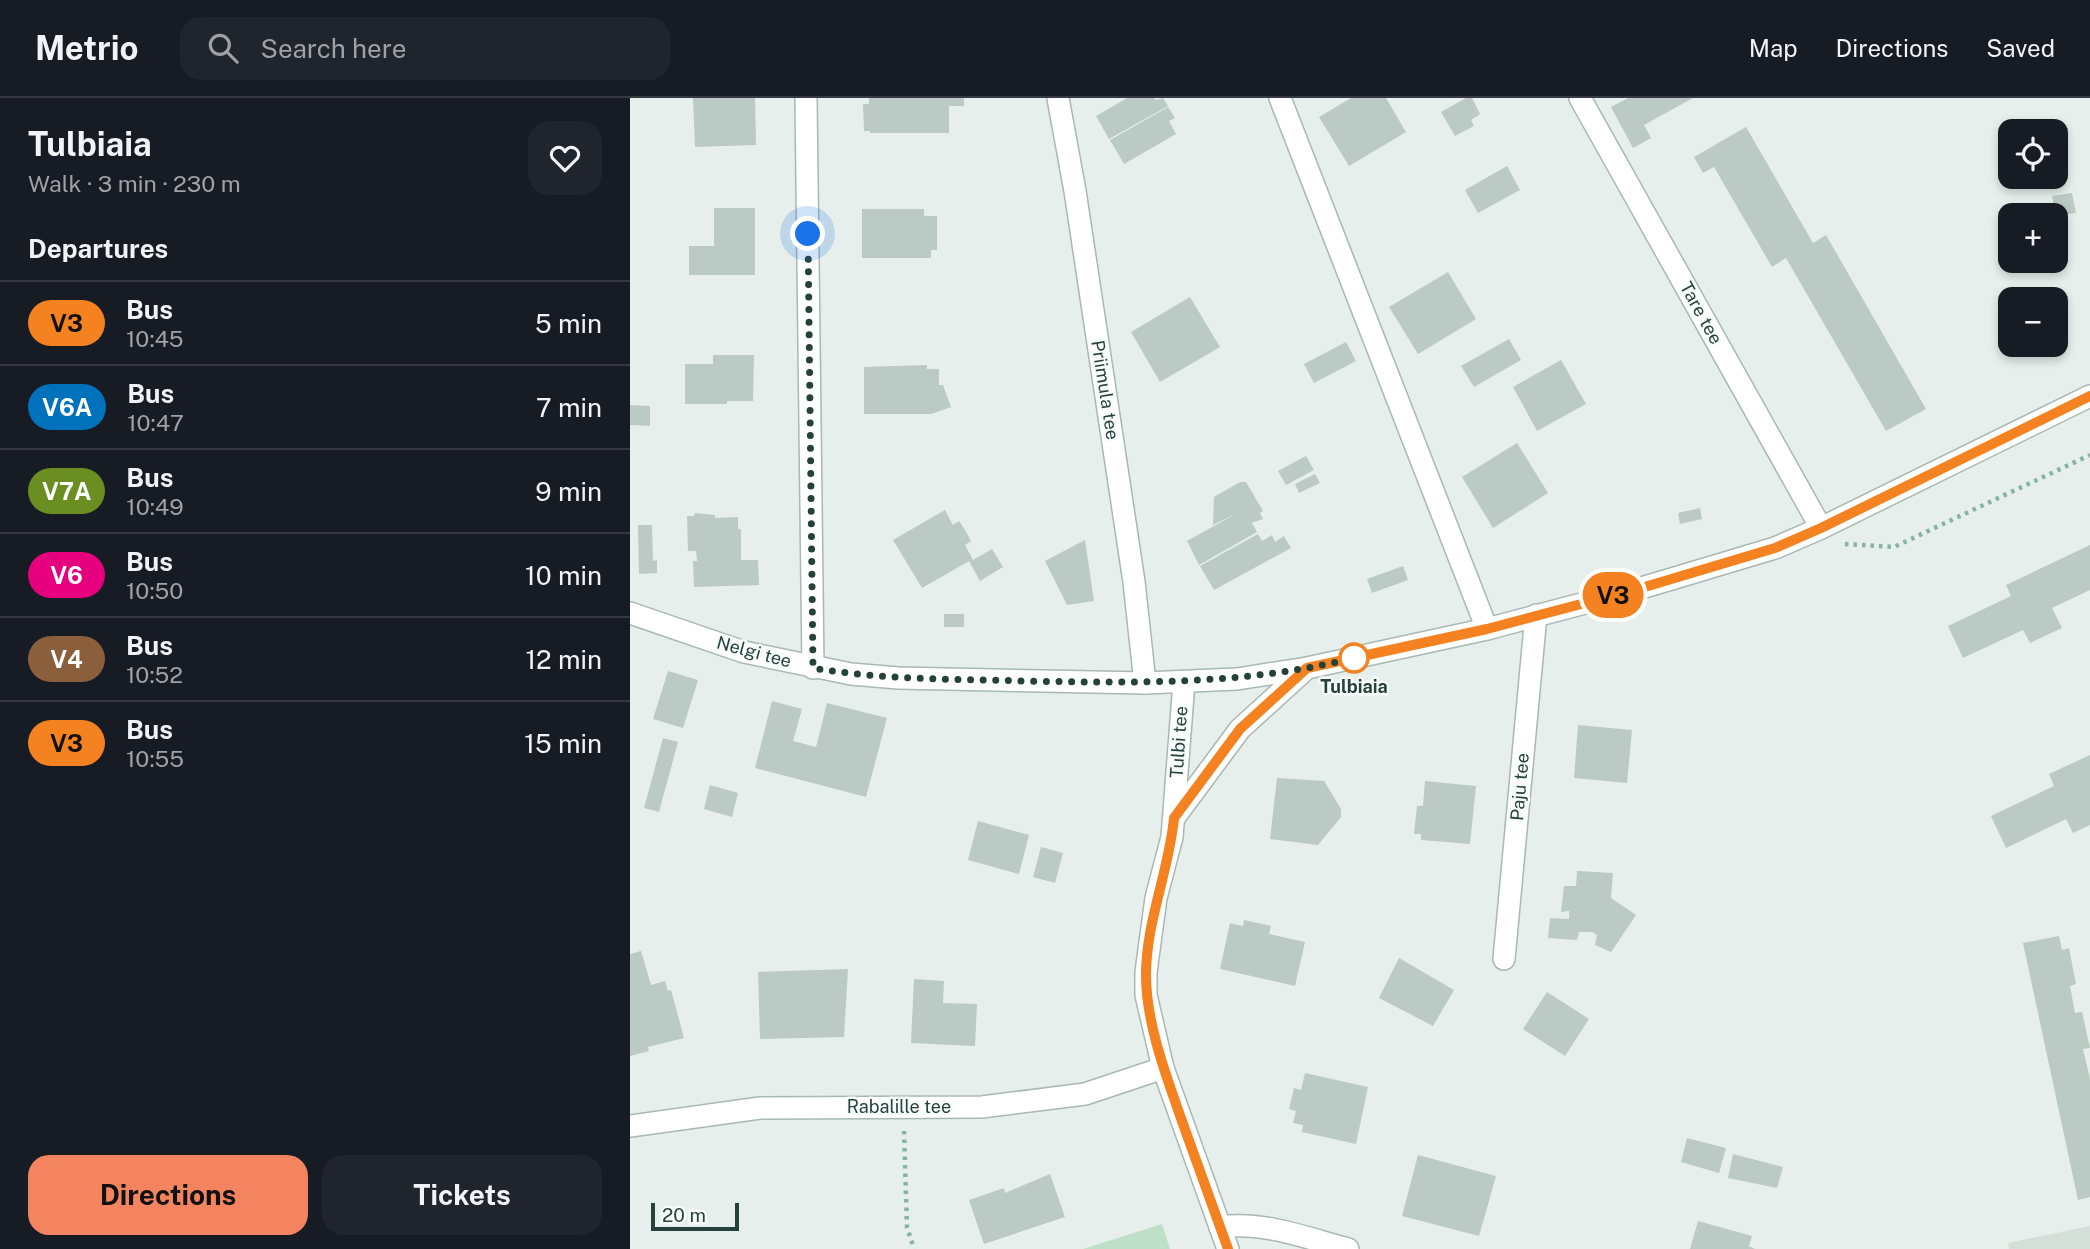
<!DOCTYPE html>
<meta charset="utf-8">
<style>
body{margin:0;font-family:"Public Sans",sans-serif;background:#20242c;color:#f1f3f6;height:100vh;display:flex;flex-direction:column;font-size:26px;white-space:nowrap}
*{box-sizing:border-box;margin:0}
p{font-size:23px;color:#9ea1a6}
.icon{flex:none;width:38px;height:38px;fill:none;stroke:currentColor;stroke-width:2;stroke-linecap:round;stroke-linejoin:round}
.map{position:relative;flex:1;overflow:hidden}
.drawer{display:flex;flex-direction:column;background:#171b24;width:630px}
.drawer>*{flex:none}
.badge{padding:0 14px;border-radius:23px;font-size:24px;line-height:46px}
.fabs{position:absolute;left:1368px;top:21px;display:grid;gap:14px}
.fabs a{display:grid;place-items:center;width:70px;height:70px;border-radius:14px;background:#171b24;box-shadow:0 4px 10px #0003;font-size:35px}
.scale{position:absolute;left:21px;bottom:18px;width:88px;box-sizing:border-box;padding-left:7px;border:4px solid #24423a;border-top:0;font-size:19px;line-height:24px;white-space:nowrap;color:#24423a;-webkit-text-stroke:5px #f7fbf9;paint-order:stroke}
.you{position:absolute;width:35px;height:35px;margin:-18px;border:5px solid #fff;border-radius:50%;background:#1a73e8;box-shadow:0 0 0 10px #1a73e833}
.map>.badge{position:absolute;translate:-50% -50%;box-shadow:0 0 0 4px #fff}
h2{padding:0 28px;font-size:26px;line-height:63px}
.round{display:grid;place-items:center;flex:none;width:74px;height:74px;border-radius:21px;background:#20242c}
.headline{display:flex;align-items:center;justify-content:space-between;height:119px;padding:0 28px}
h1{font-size:33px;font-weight:700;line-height:52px}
.button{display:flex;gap:14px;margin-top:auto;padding:14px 28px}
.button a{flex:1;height:80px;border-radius:21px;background:#f4845f;color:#111;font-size:28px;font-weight:700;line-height:80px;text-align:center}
.button a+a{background:#20242c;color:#f1f3f6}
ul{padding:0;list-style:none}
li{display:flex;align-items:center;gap:21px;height:84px;padding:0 28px;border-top:2px solid #363941}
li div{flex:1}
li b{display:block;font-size:26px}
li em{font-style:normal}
li .badge{min-width:77px;font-weight:700;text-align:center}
header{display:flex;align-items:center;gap:42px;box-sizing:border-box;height:98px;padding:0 35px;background:#171b24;border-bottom:2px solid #363941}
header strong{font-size:33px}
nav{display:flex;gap:38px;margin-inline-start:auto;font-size:24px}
.search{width:490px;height:63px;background:#20242c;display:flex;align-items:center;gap:18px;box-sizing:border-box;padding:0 24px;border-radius:21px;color:#9ea1a6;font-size:26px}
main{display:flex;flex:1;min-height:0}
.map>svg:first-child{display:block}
</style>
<header>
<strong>Metrio</strong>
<div class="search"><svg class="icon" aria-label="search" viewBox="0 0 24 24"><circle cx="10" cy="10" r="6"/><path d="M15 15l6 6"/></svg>Search here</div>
<nav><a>Map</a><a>Directions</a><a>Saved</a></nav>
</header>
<main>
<section class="drawer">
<div class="headline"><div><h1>Tulbiaia</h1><p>Walk · 3 min · 230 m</p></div><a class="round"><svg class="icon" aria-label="heart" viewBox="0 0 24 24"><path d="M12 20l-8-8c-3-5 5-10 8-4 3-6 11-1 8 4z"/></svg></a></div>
<h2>Departures</h2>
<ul>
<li><span class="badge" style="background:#f58220;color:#111">V3</span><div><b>Bus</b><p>10:45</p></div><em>5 min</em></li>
<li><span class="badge" style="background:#0072bc;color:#fff">V6A</span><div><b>Bus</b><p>10:47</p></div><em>7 min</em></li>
<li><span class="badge" style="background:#6b8e23;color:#fff">V7A</span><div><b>Bus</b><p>10:49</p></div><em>9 min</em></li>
<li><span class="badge" style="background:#e6007e;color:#fff">V6</span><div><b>Bus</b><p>10:50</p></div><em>10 min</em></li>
<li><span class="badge" style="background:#8b5e3c;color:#fff">V4</span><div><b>Bus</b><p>10:52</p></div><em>12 min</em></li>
<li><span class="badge" style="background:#f58220;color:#111">V3</span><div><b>Bus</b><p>10:55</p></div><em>15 min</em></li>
</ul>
<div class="button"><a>Directions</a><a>Tickets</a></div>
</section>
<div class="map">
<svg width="1460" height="1151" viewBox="0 0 1460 1151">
<rect width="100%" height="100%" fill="#e6efeb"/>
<!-- built -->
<path fill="#d4dfda" d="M1460,1128V1151H1379L1378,1145Z"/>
<!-- green -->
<path fill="#bfe0c8" d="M532,1126L540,1151H453Z"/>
<!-- building -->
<g fill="#bbcac4">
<path d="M63,0H125L126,47L65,49Z"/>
<path d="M239,0H334V8H319V35H240V33H234L233,6H239Z"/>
<path d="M497,0H524L526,2L533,0L538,8L479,41L466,18Z"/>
<path d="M721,0H756L776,34L719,68L689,19Z"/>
<path d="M836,0H842L850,16L841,22L844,28L825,38L811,14Z"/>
<path d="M998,0H1063L1014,27L1021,40L1003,50L981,9Z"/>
<path d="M538,9L545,20L539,23L546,36L494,66L480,42Z"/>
<path d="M1116,29L1183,145L1196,137L1296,311L1256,333L1156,160L1142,169L1084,69L1073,75L1064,59Z"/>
<path d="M877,68L890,92L848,115L835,92Z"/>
<path d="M1442,95L1446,115L1426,118L1422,98Z"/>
<path d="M84,110H125V177H59V148H84Z"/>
<path d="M232,111H294V118H307V152H301V160H232Z"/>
<path d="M818,174L846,221L788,256L759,209Z"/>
<path d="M560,199L590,249L530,284L501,234Z"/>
<path d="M879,241L891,262L844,289L831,268Z"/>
<path d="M716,244L726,263L684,285L674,266Z"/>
<path d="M83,257H124L123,303H97V306H55V266H83Z"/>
<path d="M931,262L956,306L907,333L883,289Z"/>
<path d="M297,267V271H309V287H313L321,309L301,316H234V269Z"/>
<path d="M0,307L20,308V328L0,327Z"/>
<path d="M887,345L918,395L863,430L832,379Z"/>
<path d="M676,358L684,372L656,387L648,373Z"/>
<path d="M685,376L690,385L669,395L665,386Z"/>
<path d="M610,384H616L633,413L630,415L633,421L615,427L622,425L627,434L569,467L557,443L609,414L583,427L584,399Z"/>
<path d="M1070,410L1072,421L1050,426L1048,415Z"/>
<path d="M315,412L323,427L329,423L335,432L341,443L335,447L343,462L362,451L373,469L350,483L339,463L292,490L263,442Z"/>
<path d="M65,415L85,417V420L108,419V431H111V462H128L129,487L64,489L63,463H67L66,453H58L57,418H64Z"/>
<path d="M8,427H22L23,463L27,462V475L9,476Z"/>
<path d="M628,436L632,443L642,437L645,444L654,438L661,450L584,492L570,468Z"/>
<path d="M455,442L464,503L437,507L415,463Z"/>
<path d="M1460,447V492L1422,510L1432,530L1400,545L1393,532L1333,560L1318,528L1381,498L1376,487Z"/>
<path d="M773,468L778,482L742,495L737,481Z"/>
<rect x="314" y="516" width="20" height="13"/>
<path d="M38,573L68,582L53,630L23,621Z"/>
<path d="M142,603L172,611L163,643L186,649L197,605L257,620L236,699L125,670Z"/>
<path d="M948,627L1002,632L997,685L944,680Z"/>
<path d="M33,640L48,644L29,714L14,710Z"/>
<path d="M1460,657V727L1443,735L1436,721L1376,750L1361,718L1424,688L1419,676Z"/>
<path d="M647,680L694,683L711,711V719L688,747L640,741Z"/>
<path d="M795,683L846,688L840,746L791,742V736H784L787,708H793Z"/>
<path d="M80,687L108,695L102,719L74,711Z"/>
<path d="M348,723L399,737L389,776L338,762Z"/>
<path d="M411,749L433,755L425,785L403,779Z"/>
<path d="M947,773L983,775L981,800L1006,817L981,854L965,847L967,837L962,834H949L947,842L918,840L920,820L939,821V813L931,814L934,788H946Z"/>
<path d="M614,822L641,828L639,836L675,844L665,888L590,871L600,825L613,828Z"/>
<path d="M1429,838L1432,852L1439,850L1446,886L1440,888L1445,915L1452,914L1460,950L1453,951L1460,981V1099L1448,1102L1393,845Z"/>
<path d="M11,853L21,887L35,883L38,893L41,892L54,940L18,949L19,953L0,958V856Z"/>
<path d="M769,860L824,892L803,928L749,900Z"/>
<path d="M218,871L214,939L130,941L128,874Z"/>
<path d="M284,881L314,883L313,905L347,906L345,948L281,945Z"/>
<path d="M917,894L959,921L935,958L893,931Z"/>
<path d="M675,975L738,989L726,1046L672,1034L673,1027L663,1025L666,1013L659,1011L664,990L671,992Z"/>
<path d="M1057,1040L1096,1050L1089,1075L1051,1064Z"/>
<path d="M1103,1056L1153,1069L1147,1090L1098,1080Z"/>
<path d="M788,1057L866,1078L849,1138L772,1118Z"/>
<path d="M420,1076L435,1119L354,1146L339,1102L374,1090L375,1095Z"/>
<path d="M1068,1123L1122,1138L1119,1148L1125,1151H1060Z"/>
</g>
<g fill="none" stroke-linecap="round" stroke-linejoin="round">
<!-- minor casing -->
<g stroke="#a8b8b2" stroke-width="24">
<g id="minor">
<path d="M176,0L183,570"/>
<path d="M428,0L445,93L504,484L515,585"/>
<path d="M650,0L857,531"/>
<path d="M950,0L1191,430"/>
<path d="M0,515L114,554L221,576L268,580L515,585L607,581L677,570L857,531L1008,491L1145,450L1191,430L1460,298"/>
<path d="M554,584L542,739L526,800L516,874V897L533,970L598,1151"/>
<path d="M544,720L610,631L677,570"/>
<path d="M874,861L906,517"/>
<path d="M0,1028L130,1010L352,1009L455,996L533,970"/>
<path d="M590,1129C634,1123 676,1140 718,1151"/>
</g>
</g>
<!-- path -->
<g stroke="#86b3a5" stroke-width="4.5" stroke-dasharray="3.5 5" stroke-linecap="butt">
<path d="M1215,446L1264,449L1460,357"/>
<path d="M274,1033L277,1129L284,1151"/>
</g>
<!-- minor -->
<use href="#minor" stroke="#fff" stroke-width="21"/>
</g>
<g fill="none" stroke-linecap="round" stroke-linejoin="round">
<!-- line casing -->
<g stroke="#fff" stroke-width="16">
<path id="line" d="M598,1151C583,1109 568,1068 553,1026C537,980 516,926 516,877C516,824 539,773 544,720L610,631L677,570L857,531L1008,491L1145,450L1191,430L1460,298"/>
</g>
<!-- line -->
<use href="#line" stroke="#f58220" stroke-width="10"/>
<!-- walk -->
<path stroke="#24423a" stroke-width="7" stroke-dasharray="0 12.6" d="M178,136L183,570C253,582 323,581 394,583C508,585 615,587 724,560"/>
</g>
<!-- markers -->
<circle fill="#fff" stroke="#f58220" stroke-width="3.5" cx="724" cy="560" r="14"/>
<g text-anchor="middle" stroke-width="5" stroke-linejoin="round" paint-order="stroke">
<!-- street labels -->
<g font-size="18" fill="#24423a" stroke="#f7fbf9">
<text transform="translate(1071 215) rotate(61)" y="6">Tare tee</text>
<text transform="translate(475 292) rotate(81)" y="6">Priimula tee</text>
<text transform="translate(124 554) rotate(15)" y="6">Nelgi tee</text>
<text transform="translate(549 644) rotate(-86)" y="6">Tulbi tee</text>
<text transform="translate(890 689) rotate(-85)" y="6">Paju tee</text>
<text x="269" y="1015">Rabalille tee</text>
</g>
<!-- stop labels -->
<g font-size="18" font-weight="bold" fill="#24423a" stroke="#f7fbf9">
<text x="724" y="595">Tulbiaia</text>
</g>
</g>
</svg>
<div class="fabs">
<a><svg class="icon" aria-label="locate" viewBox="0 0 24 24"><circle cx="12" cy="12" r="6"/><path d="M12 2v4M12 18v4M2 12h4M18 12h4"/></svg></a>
<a>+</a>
<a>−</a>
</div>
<div class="scale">20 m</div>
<div class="you" style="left:178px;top:136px"></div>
<b class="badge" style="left:983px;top:497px;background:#f58220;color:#111">V3</b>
</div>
</main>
